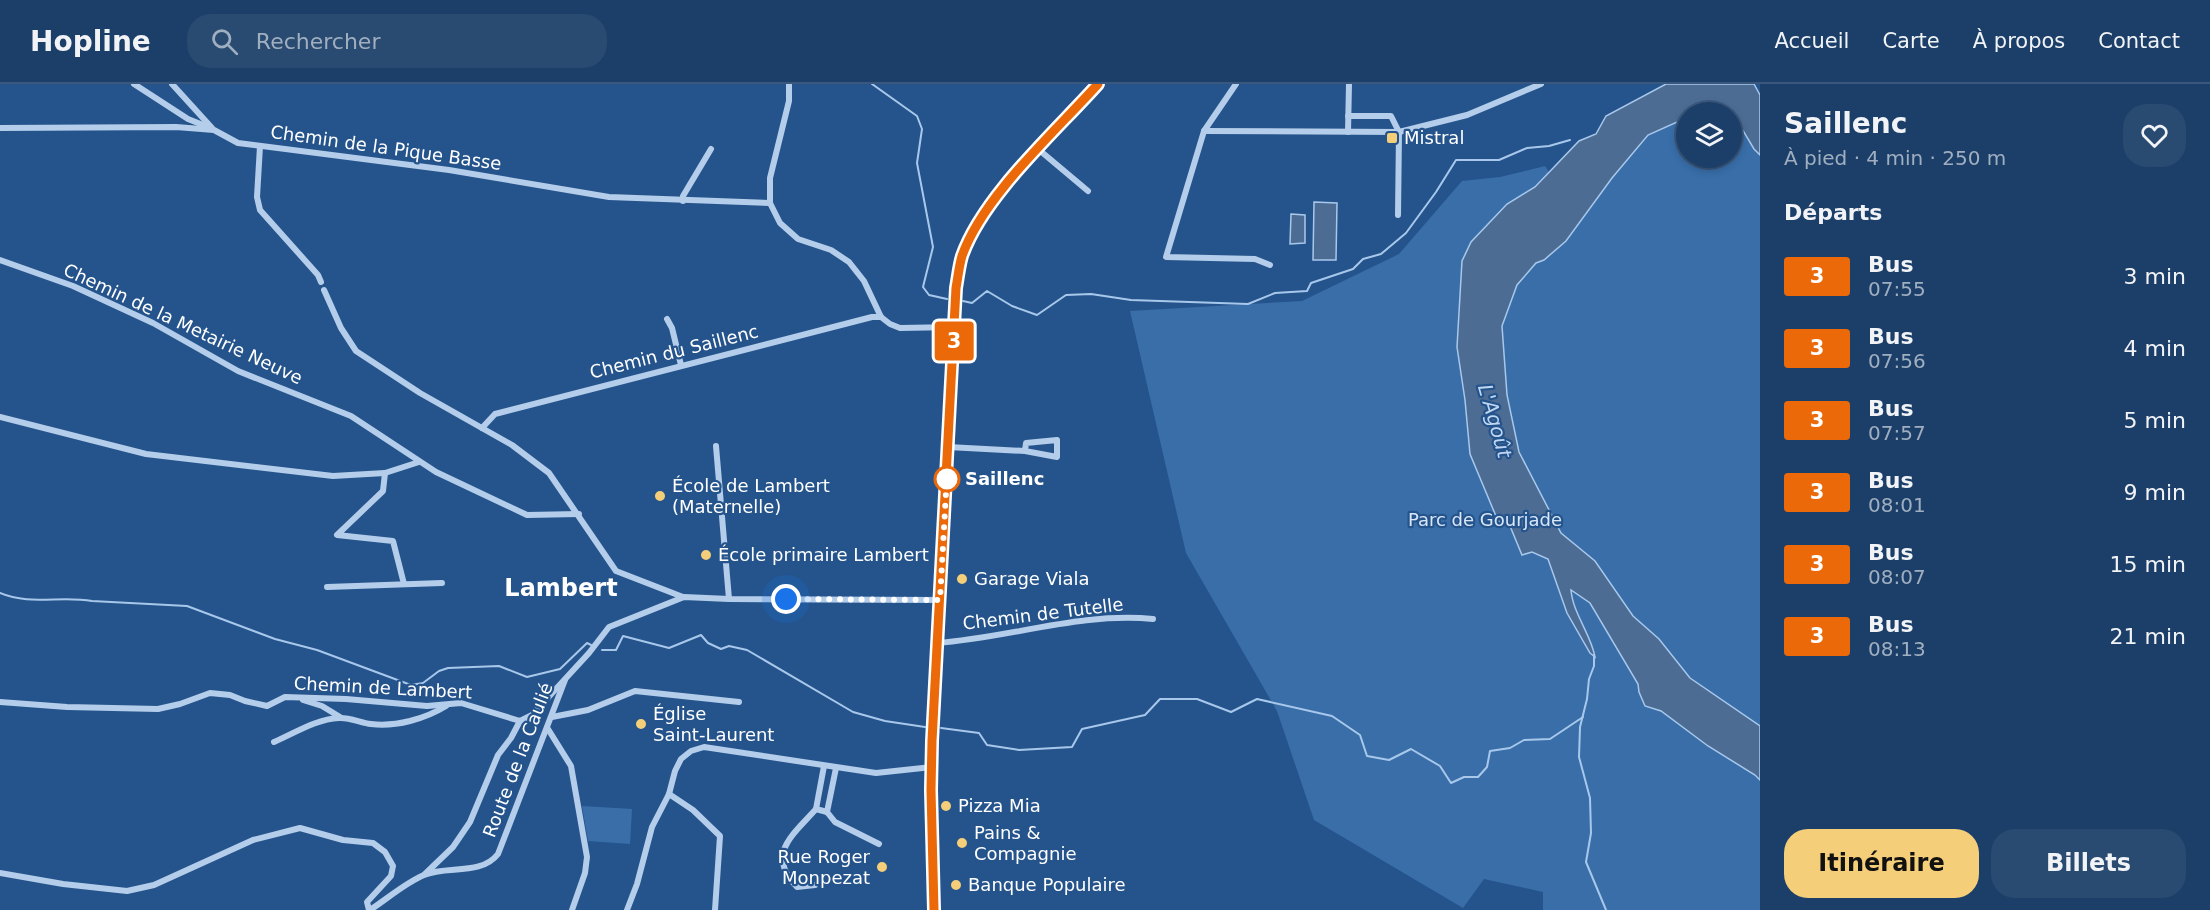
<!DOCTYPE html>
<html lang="fr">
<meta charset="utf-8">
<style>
body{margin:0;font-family:"DejaVu Sans",sans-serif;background:#294a71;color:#f1f3f6;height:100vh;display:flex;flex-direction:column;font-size:22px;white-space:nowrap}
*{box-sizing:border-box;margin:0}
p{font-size:20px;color:#a0afc0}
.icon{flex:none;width:33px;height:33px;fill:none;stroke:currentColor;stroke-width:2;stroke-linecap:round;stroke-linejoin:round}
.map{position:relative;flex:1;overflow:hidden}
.side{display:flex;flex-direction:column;background:#1c3f69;width:450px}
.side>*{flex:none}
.badge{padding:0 12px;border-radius:4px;font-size:21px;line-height:39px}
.tools{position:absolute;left:1676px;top:18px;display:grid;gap:12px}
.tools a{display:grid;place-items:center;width:66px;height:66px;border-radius:50%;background:#1c3f69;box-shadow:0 3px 9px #0003,0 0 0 2px #3a587d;font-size:30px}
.you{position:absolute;width:30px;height:30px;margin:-15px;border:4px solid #fff;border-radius:50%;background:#1a73e8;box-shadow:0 0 0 9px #1a73e833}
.map>.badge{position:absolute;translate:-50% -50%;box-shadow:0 0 0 3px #fff}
h2{padding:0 24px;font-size:22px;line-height:54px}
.round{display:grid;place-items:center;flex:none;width:63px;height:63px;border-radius:24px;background:#294a71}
.headline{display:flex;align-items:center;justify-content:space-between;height:102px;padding:0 24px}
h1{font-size:28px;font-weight:600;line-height:45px}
.cta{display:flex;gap:12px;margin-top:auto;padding:12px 24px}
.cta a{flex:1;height:69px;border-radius:24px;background:#f4ce78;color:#111;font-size:24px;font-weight:600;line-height:69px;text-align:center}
.cta a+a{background:#294a71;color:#f1f3f6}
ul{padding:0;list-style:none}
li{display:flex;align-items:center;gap:18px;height:72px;padding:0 24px}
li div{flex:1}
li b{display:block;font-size:22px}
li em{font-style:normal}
li .badge{min-width:66px;font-weight:700;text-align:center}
header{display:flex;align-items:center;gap:36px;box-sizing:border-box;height:84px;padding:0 30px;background:#1c3f69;border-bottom:2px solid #3a587d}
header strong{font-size:28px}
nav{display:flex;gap:33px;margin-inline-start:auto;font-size:21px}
.search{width:420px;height:54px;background:#294a71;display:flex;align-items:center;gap:15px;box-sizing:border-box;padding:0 21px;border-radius:24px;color:#a0afc0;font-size:22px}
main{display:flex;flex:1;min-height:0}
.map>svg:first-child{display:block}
</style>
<header>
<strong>Hopline</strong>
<div class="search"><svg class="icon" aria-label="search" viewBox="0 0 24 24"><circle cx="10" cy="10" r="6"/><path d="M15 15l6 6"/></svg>Rechercher</div>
<nav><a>Accueil</a><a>Carte</a><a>À propos</a><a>Contact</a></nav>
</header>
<main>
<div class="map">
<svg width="1760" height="826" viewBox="0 0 1760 826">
<rect width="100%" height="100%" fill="#25548c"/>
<!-- green -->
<g fill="#396ea9">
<path d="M1731,31L1735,33L1754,65L1760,71V826H1543V808L1484,795L1463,824L1314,736L1277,627L1186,469L1130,227L1302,217L1399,170L1462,97L1500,93L1545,82L1581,136L1612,94L1648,51L1686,34V74H1731Z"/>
<path d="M582,722L632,725L630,760L588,757Z"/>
</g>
<!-- water -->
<g fill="#4c6c94" stroke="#a8c8eb" stroke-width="1.5">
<path d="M1666,0H1754L1760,11V71L1754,65L1735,33L1731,31V28H1723L1709,24L1698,28H1686V34L1648,51L1612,94L1566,157L1544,176L1536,179L1517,201L1502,242L1507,311L1519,368L1561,449L1595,477L1633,532L1659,555L1690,594L1760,642V696L1755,691L1708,662L1661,627L1645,622L1639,608L1638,600L1590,519L1571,506C1573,530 1591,550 1595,573L1590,569L1567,529L1548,475L1532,468L1522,471L1510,442L1498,437L1470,370L1465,316L1457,263L1462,177L1471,158L1507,120L1535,103L1579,57L1596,50L1606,32Z"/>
<path d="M1314,118L1337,119L1336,176H1313Z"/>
<path d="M1291,130L1305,131V159L1290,160Z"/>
</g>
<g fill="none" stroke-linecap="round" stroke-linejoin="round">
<!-- stream -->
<g stroke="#a8c8eb" stroke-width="2">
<path d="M872,0L917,32L922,45L917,79L933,163L923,203L929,211L947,215"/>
<path d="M963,217L972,219L987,207L1012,222L1037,231L1066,211L1091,210L1131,216L1248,220L1275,209L1307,207L1311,199L1353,185L1363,175L1381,170L1406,149L1436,108L1456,76H1499L1527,64L1549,62L1570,56"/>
<path d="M0,509C30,522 61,511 92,517L187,522L275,555L317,566L411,601L423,599L439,587L448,584L499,582L527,593L560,585L587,559L591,561"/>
<path d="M602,566H616L623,552L669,564L701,551L708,559L721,565L729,562L747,566L853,628L885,637L925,643"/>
<path d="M1594,571V582L1589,595L1587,615L1580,643L1579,673L1590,714L1591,749L1586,778L1606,826"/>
<path d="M941,644L979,649L987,661L1019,666L1072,663L1082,645L1145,631L1160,615H1197L1231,628L1257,615L1332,632L1360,651L1367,672L1389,676L1411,665L1440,682L1451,699L1464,693H1478L1487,683L1490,667L1510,664L1524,656L1550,655L1583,633"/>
</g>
<!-- street -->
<g stroke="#b4cdea" stroke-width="6">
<path d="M134,0L188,35L208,43"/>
<path d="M172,0L212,44"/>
<path d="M789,0V17L770,94V119L780,139L798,155L831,166L849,178L864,197L881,233L890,240L900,244L955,243"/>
<path d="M1236,0L1204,47L1166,173L1255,175L1270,181"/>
<path d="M1348,32H1391L1399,48L1398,131"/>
<path d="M0,44L176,43L214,46L238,59L449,86L609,113L770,119"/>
<path d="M1204,47L1399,48L1467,31L1541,0"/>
<path d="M1348,48L1349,0"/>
<path d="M260,62L257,113L260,126L318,191L321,198"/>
<path d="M1038,65L1088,107"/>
<path d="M683,117V112L711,65"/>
<path d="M0,176L73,202L153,239L238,287L351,332L436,388L527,431L579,430"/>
<path d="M324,206L341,244L356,267L420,309L512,361L549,389L616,487L683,513"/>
<path d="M667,235L672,244L681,281"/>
<path d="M0,333L146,370L333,392L385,389L419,378"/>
<path d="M482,344L495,330L872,233H881"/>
<path d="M716,362L729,515"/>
<path d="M948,363L1025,367L1057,373V356L1026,359L1025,367"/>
<path d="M385,389L383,407L337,451L393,457L404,500"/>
<path d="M327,503L442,499"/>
<path d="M937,559C1009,554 1080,528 1153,535"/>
<path d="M303,616L322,622L340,633"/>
<path d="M0,618L67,623L158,625L180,620L210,609L230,611L245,617L267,622L285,613L346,615L427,622L461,619L520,637L532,631L589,569L609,543L684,513L729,515L941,516"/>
<path d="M552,633L588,626L635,607L739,618"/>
<path d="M548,645L571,682L587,773L585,789L572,826"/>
<path d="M274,658C295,649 316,635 339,634C349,633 361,639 371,640C396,643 425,635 446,622"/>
<path d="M824,682L816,725L827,728L835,738L879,760"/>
<path d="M669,710L693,726L720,752L715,826"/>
<path d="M827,728L836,684"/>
<path d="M0,789L63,800L127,807L154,801L253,756L300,744L343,756L373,759L385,768L393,782L391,792L367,818L369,826"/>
<path d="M425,790L453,763L470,738L498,671L511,654L520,637"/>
<path d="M815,801L797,803C765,770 793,751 816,725"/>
<path d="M370,826C387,815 405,799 424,791C447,781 481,792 498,770L565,596"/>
<path d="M627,826L637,800L652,743L669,710L675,687L681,675L691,667L704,663L876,689L932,683"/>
</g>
<!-- secondary -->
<path stroke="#dfeaf9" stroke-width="8" d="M934,826L931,706L932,657L956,204C958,193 959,182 962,172C983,112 1055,47 1098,0"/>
</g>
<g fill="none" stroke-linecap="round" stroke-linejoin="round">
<!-- line casing -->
<g stroke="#fff" stroke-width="14">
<path id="line" d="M934,826L931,706L932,657L956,204C958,193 959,182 962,172C983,112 1055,48 1098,0"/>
</g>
<!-- line -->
<use href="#line" stroke="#eb6909" stroke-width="9"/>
<!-- walk -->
<path stroke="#fff" stroke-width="6" stroke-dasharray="0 10.8" d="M786,515L940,516L947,390V395"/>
</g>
<!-- markers -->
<g fill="#f4ce78" stroke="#25548c" stroke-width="2">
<rect x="1386" y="48" width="12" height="12" rx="3"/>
<circle cx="660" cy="412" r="6"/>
<circle cx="706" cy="471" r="6"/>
<circle cx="962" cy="495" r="6"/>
<circle cx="641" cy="640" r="6"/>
<circle cx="946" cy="722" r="6"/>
<circle cx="962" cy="759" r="6"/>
<circle cx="882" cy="783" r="6"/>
<circle cx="956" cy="801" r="6"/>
</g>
<circle fill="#fff" stroke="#eb6909" stroke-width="3" cx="947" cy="395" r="12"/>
<g text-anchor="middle" stroke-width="4.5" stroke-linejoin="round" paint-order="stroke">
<!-- poi labels -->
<g font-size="18" fill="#fff" stroke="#25548c" text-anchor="start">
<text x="1404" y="60">Mistral</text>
<text x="672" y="408">École de Lambert<tspan x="672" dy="21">(Maternelle)</tspan></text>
<text x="718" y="477">École primaire Lambert</text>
<text x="974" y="501">Garage Viala</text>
<text x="653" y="636">Église<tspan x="653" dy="21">Saint-Laurent</tspan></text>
<text x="958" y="728">Pizza Mia</text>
<text x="974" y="755">Pains &amp;<tspan x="974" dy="21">Compagnie</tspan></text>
<text x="870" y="779" text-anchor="end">Rue Roger<tspan x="870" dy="21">Monpezat</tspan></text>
<text x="968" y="807">Banque Populaire</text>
</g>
<!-- street labels -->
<g font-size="18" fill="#fff" stroke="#25548c">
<text transform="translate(386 64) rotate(8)" y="6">Chemin de la Pique Basse</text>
<text transform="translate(183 240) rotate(25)" y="6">Chemin de la Metairie Neuve</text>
<text transform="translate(674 268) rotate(-14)" y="6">Chemin du Saillenc</text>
<text transform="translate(1043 530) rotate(-7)" y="6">Chemin de Tutelle</text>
<text transform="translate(383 604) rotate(3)" y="6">Chemin de Lambert</text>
<text transform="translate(518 676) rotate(-69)" y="6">Route de la Caulié</text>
</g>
<!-- stop labels -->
<g font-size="18" font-weight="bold" fill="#fff" stroke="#25548c" text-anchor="start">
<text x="965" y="401">Saillenc</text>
</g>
<!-- park labels -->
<g font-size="18" fill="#d8e7f8" stroke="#25548c">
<text x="1485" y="442">Parc de Gourjade</text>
</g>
<!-- water labels -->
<g font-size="20" font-style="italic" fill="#c0d7f2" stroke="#25548c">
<text transform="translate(1495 337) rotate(74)" y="7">L'Agoût</text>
</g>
<!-- district labels -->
<g font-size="24" font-weight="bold" fill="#fff" stroke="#25548c">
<text x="561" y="512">Lambert</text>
</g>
</g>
</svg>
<div class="tools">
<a><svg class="icon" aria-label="layers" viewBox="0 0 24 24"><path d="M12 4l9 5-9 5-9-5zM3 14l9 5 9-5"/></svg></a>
</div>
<div class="you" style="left:786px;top:515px"></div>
<b class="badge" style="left:954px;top:257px;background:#eb6909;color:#fff">3</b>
</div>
<section class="side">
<div class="headline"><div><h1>Saillenc</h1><p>À pied · 4 min · 250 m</p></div><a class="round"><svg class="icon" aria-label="heart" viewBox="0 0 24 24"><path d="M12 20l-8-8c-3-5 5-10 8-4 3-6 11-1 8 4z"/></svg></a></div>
<h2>Départs</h2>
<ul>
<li><span class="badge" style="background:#eb6909;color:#fff">3</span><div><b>Bus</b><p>07:55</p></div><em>3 min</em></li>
<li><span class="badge" style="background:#eb6909;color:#fff">3</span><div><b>Bus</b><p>07:56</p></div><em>4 min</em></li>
<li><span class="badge" style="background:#eb6909;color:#fff">3</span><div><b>Bus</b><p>07:57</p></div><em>5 min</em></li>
<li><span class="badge" style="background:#eb6909;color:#fff">3</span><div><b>Bus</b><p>08:01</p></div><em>9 min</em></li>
<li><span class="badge" style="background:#eb6909;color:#fff">3</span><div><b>Bus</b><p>08:07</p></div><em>15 min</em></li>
<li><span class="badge" style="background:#eb6909;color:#fff">3</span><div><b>Bus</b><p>08:13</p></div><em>21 min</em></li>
</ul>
<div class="cta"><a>Itinéraire</a><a>Billets</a></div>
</section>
</main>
